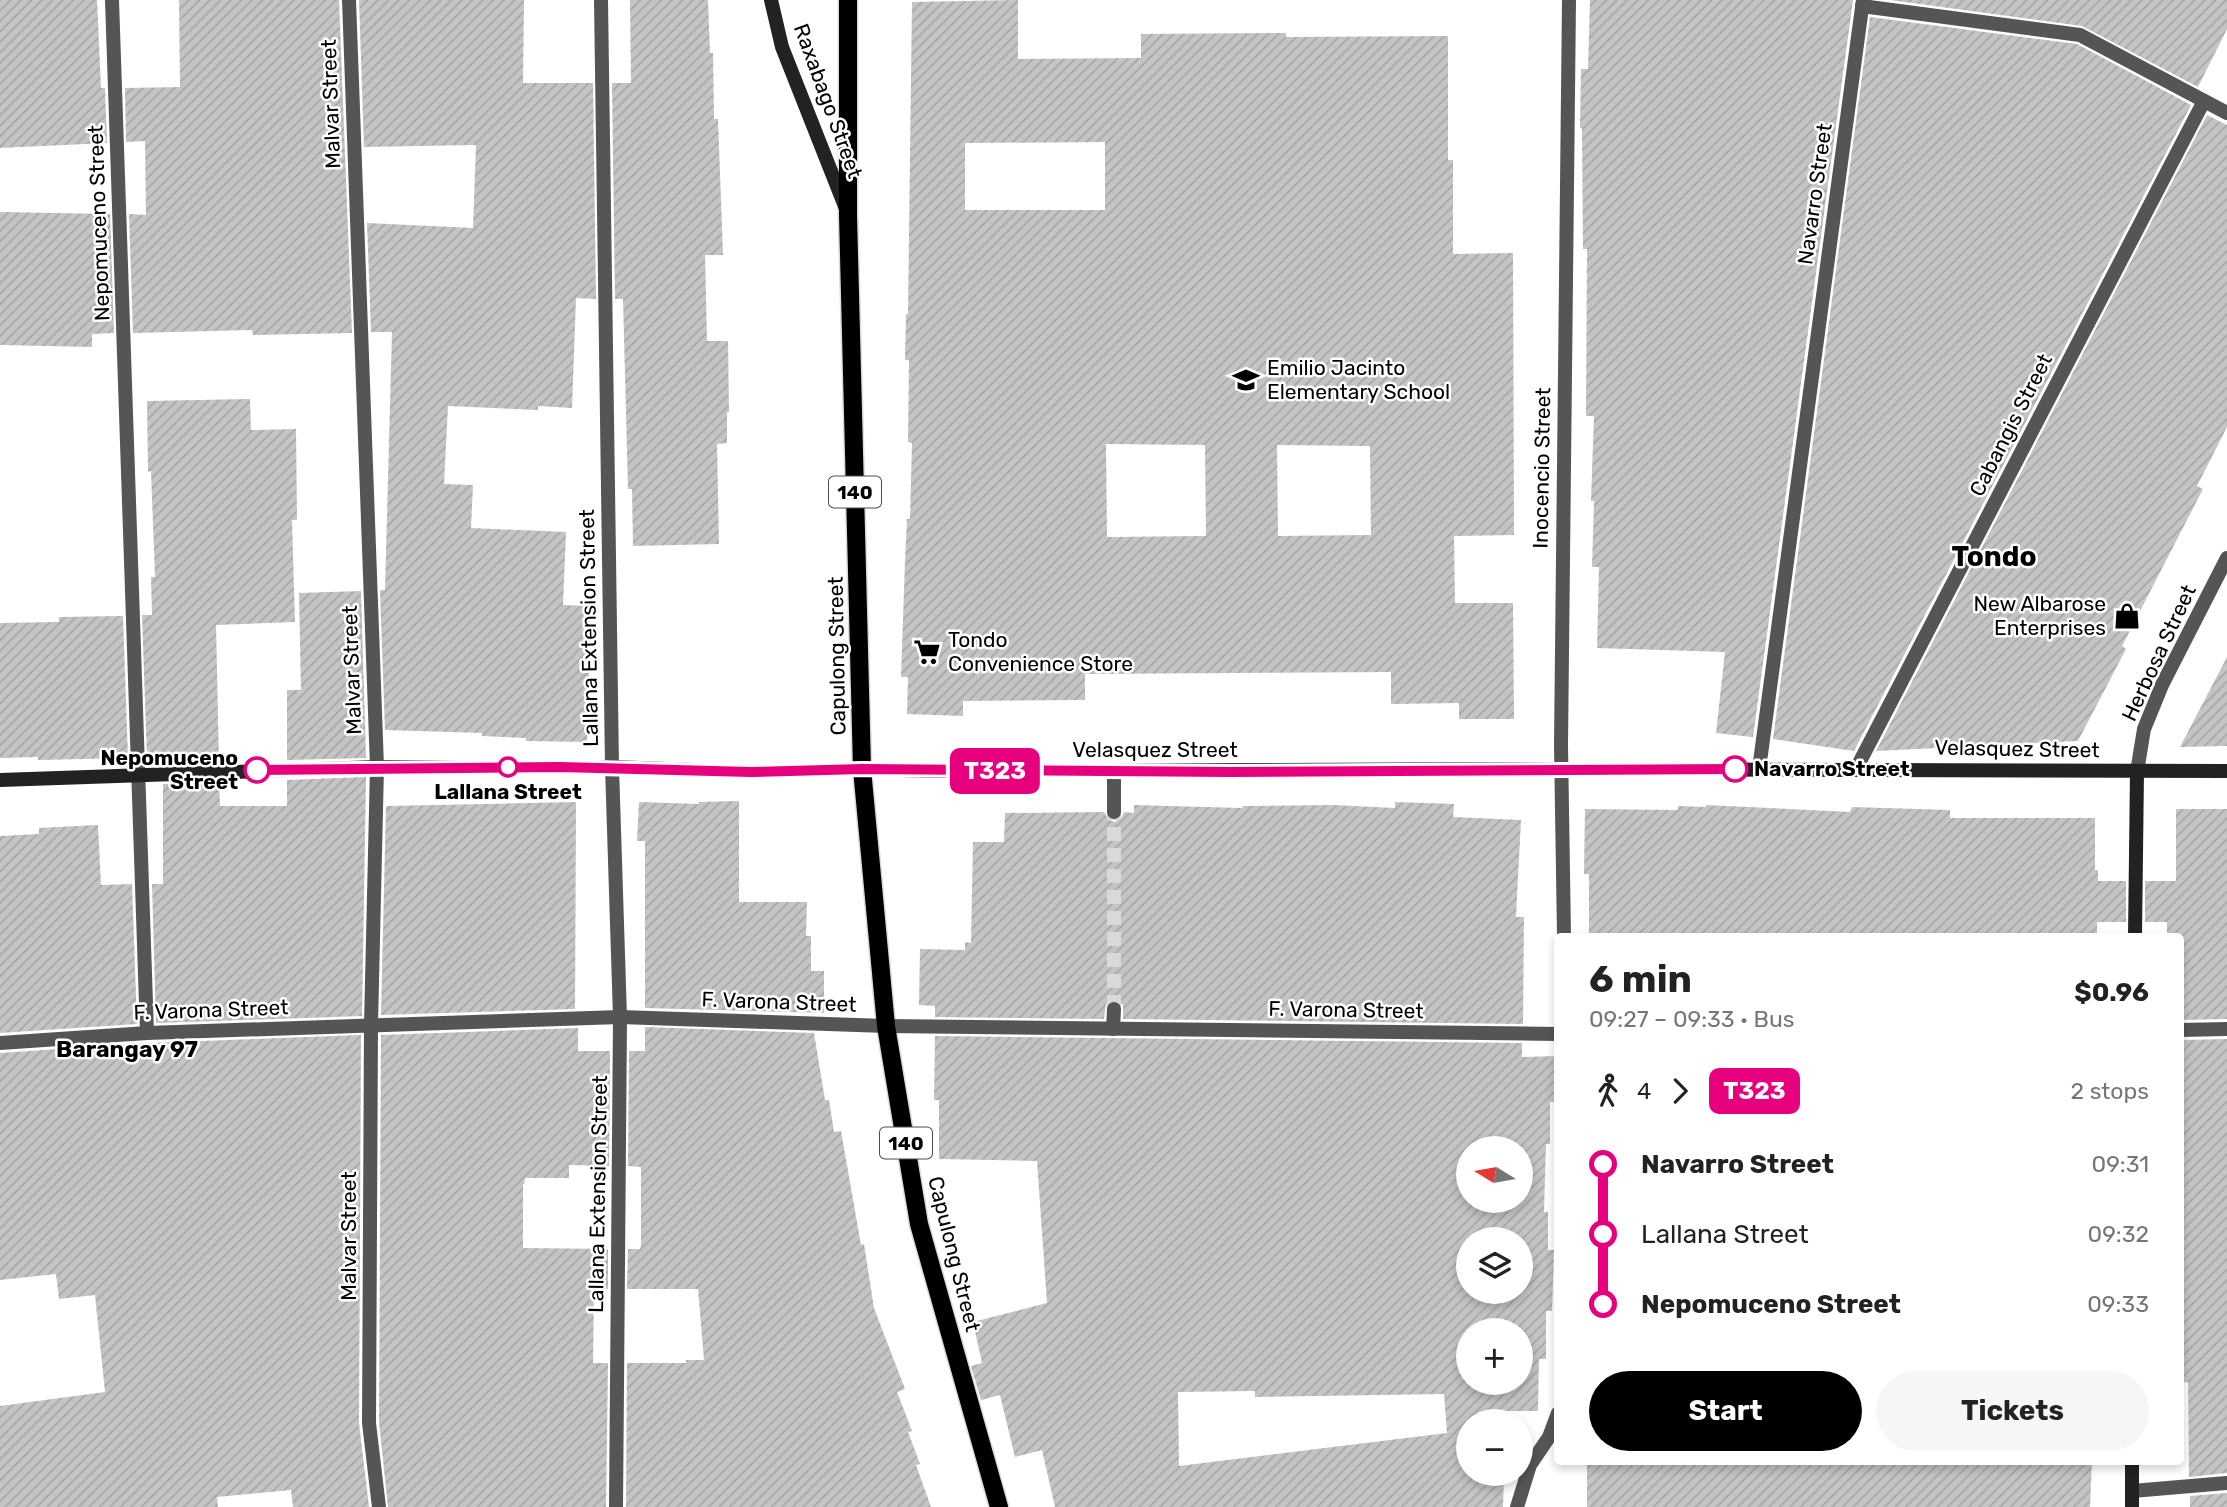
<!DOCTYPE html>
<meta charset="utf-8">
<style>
body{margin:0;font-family:Rubik,sans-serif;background:#f6f6f6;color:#222;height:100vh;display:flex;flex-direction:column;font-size:26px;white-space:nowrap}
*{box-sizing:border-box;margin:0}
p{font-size:23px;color:#767676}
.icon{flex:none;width:38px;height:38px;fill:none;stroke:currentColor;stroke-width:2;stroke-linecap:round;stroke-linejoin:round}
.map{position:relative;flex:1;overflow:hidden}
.panel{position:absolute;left:1554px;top:933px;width:630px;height:532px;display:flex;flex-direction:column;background:#fff;border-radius:7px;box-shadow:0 4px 10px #0003}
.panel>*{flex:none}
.badge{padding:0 14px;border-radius:10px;font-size:24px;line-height:46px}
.needle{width:46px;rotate:281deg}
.fabs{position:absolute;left:1456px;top:1136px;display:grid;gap:14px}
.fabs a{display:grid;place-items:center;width:77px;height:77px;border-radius:50%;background:#fff;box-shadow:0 4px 10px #0003;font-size:35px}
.map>.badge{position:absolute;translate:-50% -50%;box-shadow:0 0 0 4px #fff}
.legs{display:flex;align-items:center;gap:10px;height:77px;padding:0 35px;font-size:23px}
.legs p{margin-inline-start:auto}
.head{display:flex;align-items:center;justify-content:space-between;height:119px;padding:0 35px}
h1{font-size:38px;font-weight:700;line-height:52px}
.action{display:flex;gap:14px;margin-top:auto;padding:14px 35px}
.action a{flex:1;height:80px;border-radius:42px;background:#000;color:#fff;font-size:28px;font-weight:700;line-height:80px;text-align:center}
.action a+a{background:#f6f6f6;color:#222}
ul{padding:0 35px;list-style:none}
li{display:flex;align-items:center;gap:24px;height:70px;font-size:26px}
li i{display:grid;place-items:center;width:10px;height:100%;margin:0 9px;background:currentColor}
li i::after{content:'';width:18px;height:18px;margin:-9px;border:5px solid;border-radius:50%;background:#fff}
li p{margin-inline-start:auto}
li:first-child i{background:linear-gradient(#0000 50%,currentColor 0)}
li:last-child i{background:linear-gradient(currentColor 50%,#0000 0)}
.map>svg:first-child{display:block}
</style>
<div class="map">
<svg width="2227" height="1507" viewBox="0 0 2227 1507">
<defs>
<pattern id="building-hatch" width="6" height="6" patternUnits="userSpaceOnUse" patternTransform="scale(1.75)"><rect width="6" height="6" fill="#c4c4c4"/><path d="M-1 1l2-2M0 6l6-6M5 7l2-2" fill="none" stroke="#a7a7a7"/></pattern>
</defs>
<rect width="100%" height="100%" fill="#fff"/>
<!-- building -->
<g fill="url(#building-hatch)" fill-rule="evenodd">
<path d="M0,0H97L101,88H105L107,143L0,148Z"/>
<path d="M179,0H339L352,333L253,335L252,330L133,333L129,214L146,215L145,141L126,142L125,88L180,87Z"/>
<path d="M359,0H524L523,83H593L596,299L576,298L572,408L538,406V410L448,406L444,484L473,485L471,528L566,532L563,605L591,606L587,742L526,741V738L482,736V733L385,730L380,590H385L392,332H371L367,223L473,228L476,145L364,147Z"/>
<path d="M630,0H708L710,53H713L714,119H718L723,255H705L707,341H728L729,412H727V443L717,444L719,544L633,546L632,489H628L623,299H615L612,83H631Z"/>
<path d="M1018,0V59L1141,58V34L1286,33V37L1448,36V160H1453V254L1513,253L1514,535L1454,536L1455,603H1513L1514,719H1459V703L1391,704V672L1085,674V700L963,701V716L907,714L908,677H901L905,562L907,519H910L912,443L908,442L909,360H905L906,314H908L912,2ZM1105,142V210H965V143ZM1106,444L1205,445L1206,536L1107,537ZM1277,445L1370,446L1371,535L1278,536Z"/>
<path d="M1590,0H1853L1753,737L1716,733L1725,652L1597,648L1599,567H1592L1594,501H1591L1594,416H1586L1587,249H1583L1582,128H1580L1581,69H1588Z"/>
<path d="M1890,0H2227V29L2198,87L2082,26Z"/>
<path d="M1870,17L2077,44L2191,105L1854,751L1773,739Z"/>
<path d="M2207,115L2227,125V427L2197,486L2203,489L2122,646L2126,649L2078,741L1876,751Z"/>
<path d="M0,212L110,214L114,333L92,334V347L0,345Z"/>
<path d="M250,399L251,430L296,429L297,520H292L295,622L216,625L219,763L163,765V758H147L142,615H152L151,577H155L151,471L148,472L147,401Z"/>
<path d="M361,591L366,758L287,760V690H301L299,593Z"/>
<path d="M123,616L128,758L38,760V757L0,758V623L59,622V617Z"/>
<path d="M2227,657V746L2180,747Z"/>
<path d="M366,777L362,1016L156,1023L152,884H163V784L219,782L220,806H287V780Z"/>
<path d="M739,801V902H807L806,936H811V971H824V1013L645,1008V841H637L639,802L699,804V802Z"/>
<path d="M576,802L575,1009L381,1015L386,806Z"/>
<path d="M1395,802L1454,804L1453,817L1521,820L1516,917H1524L1523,1024L1123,1019V1005L1114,999L1106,1004L1104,1019L935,1017V1006L919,1005L920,949L965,950V942L971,943L973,842H1004L1005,813L1104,812L1109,820L1115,822L1122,817L1124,812L1134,813V805L1242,808L1243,806L1333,805L1395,808Z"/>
<path d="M1706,805L1850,812L1852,807L1950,810V818H2095V870H2098V881H2126V922H2097V936L1589,935V874H1584L1585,809L1678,810V806L1706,807Z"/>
<path d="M2176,809H2227V1019L2180,1020V936H2167V922H2145V881H2176Z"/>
<path d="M98,825L101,885L132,884L137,1024L0,1033V836L39,834V828Z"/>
<path d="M645,1027L814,1033L825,1100H829L834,1132L841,1131L861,1245L864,1244L874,1308L905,1389L897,1392L912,1431L908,1432L920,1464L916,1465L931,1507H626L627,1363H686V1360H704L698,1289H627L628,1249H640L641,1245V1167L628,1166L629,1051H645Z"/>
<path d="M578,1028V1051H610L609,1166L569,1165V1178H525L524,1184H523V1248L608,1249V1289H594L593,1363H608L606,1507H388L379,1422L381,1035Z"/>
<path d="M361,1035L359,1423L369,1507H293L291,1490L217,1497L218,1507H0V1406L105,1392L95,1295L59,1299L56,1274L0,1280V1053L147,1043Z"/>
<path d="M935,1036L1522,1043V1057L1556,1056V1102H1550V1144H1546L1544,1212H1548V1250H1554L1552,1311H1546V1359H1539L1538,1411H1504V1421H1468V1474H1504L1503,1507H1055L1042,1450L1015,1457L1000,1395L981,1400L971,1366L982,1363L973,1322L1047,1303L1037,1161L939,1159V1100H934ZM1468,1148H1521V1200H1468ZM1468,1239H1521V1292H1468ZM1468,1330H1521V1382H1468ZM1255,1391V1397L1444,1394L1447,1433L1179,1466L1178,1392Z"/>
<path d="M2227,1039V1473L2189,1477L2188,1382L2180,1383V1040Z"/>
<path d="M1587,1461H2092L2090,1507H1587Z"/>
<path d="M2227,1493V1507H2190V1496Z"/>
</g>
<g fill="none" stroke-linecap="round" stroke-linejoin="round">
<!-- street-tunnel -->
<path stroke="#d9d9d9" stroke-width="14" stroke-dasharray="14 7" stroke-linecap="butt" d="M1114,1009V812"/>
<!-- primary casing -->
<g stroke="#dbdbdb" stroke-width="21">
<path id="primary" d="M848,0V215L862,769L886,1026L919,1224L999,1507"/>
</g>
<!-- street -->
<g stroke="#555" stroke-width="14">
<path d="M112,0L147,1033"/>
<path d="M349,0L377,767L371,1025L369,1423L379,1507"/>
<path d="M601,0L612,767L620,1017L616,1507"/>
<path d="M1862,6L2080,35L2227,113"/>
<path d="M1759,769L1863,0"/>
<path d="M1856,769L2204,101"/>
<path d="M1114,771V812"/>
<path d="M2137,772L2144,729L2162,685L2227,558"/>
<path d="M1564,936L1561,745L1569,0"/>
<path d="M1113,1029L1114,1009"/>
<path d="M2180,1030L2227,1029"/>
<path d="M0,1043L147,1033L620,1017L886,1026L1558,1034"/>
<path d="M2132,1491L2227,1483"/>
<path d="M1517,1507L1530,1465L1549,1437L1558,1413"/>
</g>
<!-- secondary -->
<g stroke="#222" stroke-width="14">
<path d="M771,0L782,47L846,209"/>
<path d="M0,780L377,767H612L751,772L862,769L939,771L1562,769L2227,771"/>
<path d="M2135,936L2137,772"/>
<path d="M2132,1507V1461"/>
</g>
<!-- primary -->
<use href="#primary" stroke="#000" stroke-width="18"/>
</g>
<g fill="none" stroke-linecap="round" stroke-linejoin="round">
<!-- line-1 casing -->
<g stroke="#fff" stroke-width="16">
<path id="line-1" d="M257,770L560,767L751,772L862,769L1230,772L1735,769"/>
</g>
<!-- line-1 -->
<use href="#line-1" stroke="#e6007e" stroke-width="10"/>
</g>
<!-- icons -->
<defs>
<g id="school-bare" transform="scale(2.1)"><path d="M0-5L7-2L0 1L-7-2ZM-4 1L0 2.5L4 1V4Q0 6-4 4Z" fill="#000" stroke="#fff" stroke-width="2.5" paint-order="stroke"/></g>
<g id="shop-bare" transform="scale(2.1)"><path d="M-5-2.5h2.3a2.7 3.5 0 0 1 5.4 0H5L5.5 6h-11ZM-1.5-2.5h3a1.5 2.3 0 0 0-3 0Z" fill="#000" stroke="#fff" stroke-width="2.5" paint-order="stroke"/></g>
<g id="supermarket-bare" transform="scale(2.1)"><path d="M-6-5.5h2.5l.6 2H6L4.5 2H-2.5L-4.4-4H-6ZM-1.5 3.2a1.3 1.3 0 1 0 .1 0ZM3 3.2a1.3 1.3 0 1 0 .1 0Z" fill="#000" stroke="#fff" stroke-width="2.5" paint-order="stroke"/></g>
</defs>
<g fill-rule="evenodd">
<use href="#school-bare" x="1246" y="380"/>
<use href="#shop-bare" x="2127" y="616"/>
<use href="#supermarket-bare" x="927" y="652"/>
</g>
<!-- markers -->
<g fill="#fff" stroke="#e6007e" stroke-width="3.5">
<circle cx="508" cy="767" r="9"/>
<circle cx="1735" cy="769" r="12"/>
<circle cx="257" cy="770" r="12"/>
</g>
<g text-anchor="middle" stroke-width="5" stroke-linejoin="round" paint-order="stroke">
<!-- shield labels -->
<g fill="#fff" stroke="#4c4c4c" stroke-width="2">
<rect x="829" y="476.5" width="52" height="31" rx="5"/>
<rect x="880" y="1127.5" width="52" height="31" rx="5"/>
</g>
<g font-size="19" font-weight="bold" fill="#000">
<text x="855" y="499">140</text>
<text x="906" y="1150">140</text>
</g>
<!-- street labels -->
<g font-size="21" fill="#000" stroke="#fff">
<text transform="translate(828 101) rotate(70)" y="7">Raxabago Street</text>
<text transform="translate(331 104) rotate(-92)" y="7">Malvar Street</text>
<text transform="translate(1815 194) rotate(-82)" y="7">Navarro Street</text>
<text transform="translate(99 223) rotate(-92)" y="7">Nepomuceno Street</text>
<text transform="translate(2011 425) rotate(-63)" y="7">Cabangis Street</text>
<text transform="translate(1542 468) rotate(-89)" y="7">Inocencio Street</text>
<text transform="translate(589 628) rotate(-91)" y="7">Lallana Extension Street</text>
<text transform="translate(2159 653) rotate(-65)" y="7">Herbosa Street</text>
<text transform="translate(837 656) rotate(-91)" y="7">Capulong Street</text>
<text transform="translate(352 670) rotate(-92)" y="7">Malvar Street</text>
<text transform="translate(2017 749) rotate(1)" y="7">Velasquez Street</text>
<text x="1155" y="757">Velasquez Street</text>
<text transform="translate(779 1002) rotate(2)" y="7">F. Varona Street</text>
<text transform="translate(211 1010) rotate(-2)" y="7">F. Varona Street</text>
<text transform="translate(1346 1010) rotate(1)" y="7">F. Varona Street</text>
<text transform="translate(598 1194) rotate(-89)" y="7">Lallana Extension Street</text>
<text transform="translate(349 1236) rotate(-90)" y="7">Malvar Street</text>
<text transform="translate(954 1254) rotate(76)" y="7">Capulong Street</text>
</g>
<!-- poi labels -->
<g font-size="21" fill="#000" stroke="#fff" text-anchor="start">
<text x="1267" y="375">Emilio Jacinto<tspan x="1267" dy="24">Elementary School</tspan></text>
<text x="2106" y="611" text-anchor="end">New Albarose<tspan x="2106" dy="24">Enterprises</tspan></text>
<text x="948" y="647">Tondo<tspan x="948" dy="24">Convenience Store</tspan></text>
</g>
<!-- stop labels -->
<g font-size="21" font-weight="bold" fill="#000" stroke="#fff" text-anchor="end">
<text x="238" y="765">Nepomuceno<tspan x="238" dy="24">Street</tspan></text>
<text x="1754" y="776" text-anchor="start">Navarro Street</text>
<text x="508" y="799" text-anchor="middle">Lallana Street</text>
</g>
<!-- neighbourhood labels -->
<g font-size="23" font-weight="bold" fill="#000" stroke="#fff">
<text x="127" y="1057">Barangay 97</text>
</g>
<!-- district labels -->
<g font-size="28" font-weight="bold" fill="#000" stroke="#fff">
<text x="1994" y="566">Tondo</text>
</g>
</g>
</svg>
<div class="fabs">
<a><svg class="needle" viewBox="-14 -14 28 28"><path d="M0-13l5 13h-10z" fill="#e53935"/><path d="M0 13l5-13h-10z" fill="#767676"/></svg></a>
<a><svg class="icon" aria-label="layers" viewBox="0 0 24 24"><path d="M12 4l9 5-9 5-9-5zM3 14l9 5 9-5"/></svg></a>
<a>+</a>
<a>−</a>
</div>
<b class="badge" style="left:995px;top:771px;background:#e6007e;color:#fff">T323</b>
<section class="panel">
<div class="head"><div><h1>6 min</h1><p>09:27 – 09:33 · Bus</p></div><b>$0.96</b></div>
<div class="legs"><svg class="icon" aria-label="walk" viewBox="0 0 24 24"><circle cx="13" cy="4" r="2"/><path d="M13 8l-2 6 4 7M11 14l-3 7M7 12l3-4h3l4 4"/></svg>4<svg class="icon" aria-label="forward" viewBox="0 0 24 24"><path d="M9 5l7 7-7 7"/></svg><b class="badge" style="background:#e6007e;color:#fff">T323</b><p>2 stops</p></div>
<ul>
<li><i style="color:#e6007e"></i><b>Navarro Street</b><p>09:31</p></li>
<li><i style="color:#e6007e"></i><span>Lallana Street</span><p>09:32</p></li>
<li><i style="color:#e6007e"></i><b>Nepomuceno Street</b><p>09:33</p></li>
</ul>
<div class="action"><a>Start</a><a>Tickets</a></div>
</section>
</div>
